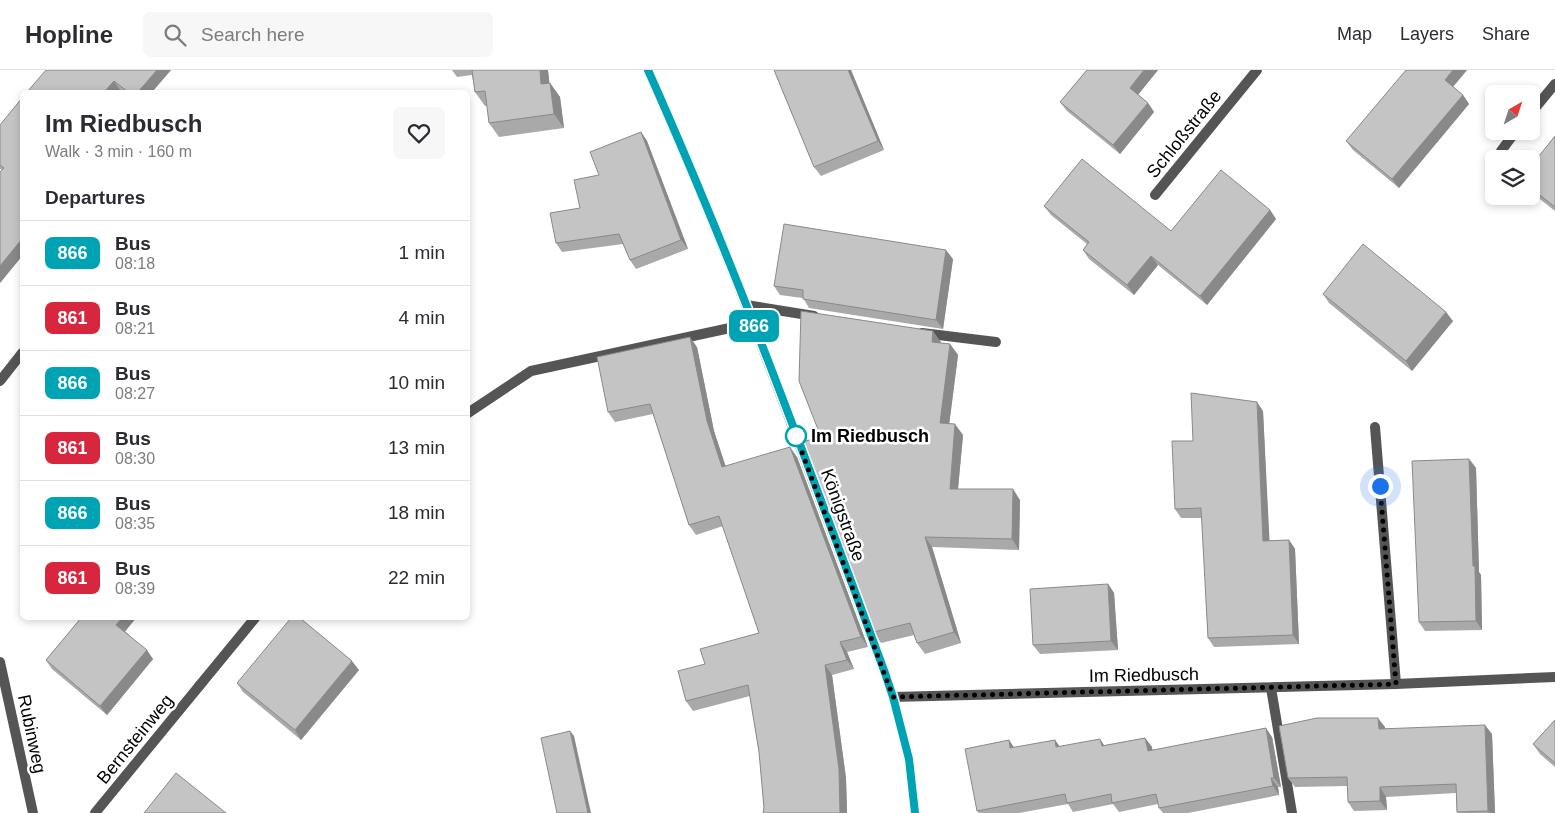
<!DOCTYPE html>
<meta charset="utf-8">
<style>
body{margin:0;font-family:Arial,sans-serif;background:#f7f7f7;color:#2b2b33;height:100vh;display:flex;flex-direction:column;font-size:19px;white-space:nowrap}
*{box-sizing:border-box;margin:0}
p{font-size:16px;color:#7c7c81}
.icon{flex:none;width:28px;height:28px;fill:none;stroke:currentColor;stroke-width:2;stroke-linecap:round;stroke-linejoin:round}
.map{position:relative;flex:1;overflow:hidden}
.details{position:absolute;left:20px;top:20px;width:450px;height:530px;display:flex;flex-direction:column;background:#fff;border-radius:8px;box-shadow:0 2px 8px #0003}
.details>*{flex:none}
.badge{padding:0 10px;border-radius:8px;font-size:18px;line-height:32px}
.needle{width:32px;rotate:39deg}
.controls{position:absolute;left:1485px;top:15px;display:grid;gap:10px}
.controls a{display:grid;place-items:center;width:55px;height:55px;border-radius:8px;background:#fff;box-shadow:0 2px 8px #0003;font-size:25px}
.you{position:absolute;width:25px;height:25px;margin:-12px;border:4px solid #fff;border-radius:50%;background:#1a73e8;box-shadow:0 0 0 8px #1a73e833}
.map>.badge{position:absolute;translate:-50% -50%;box-shadow:0 0 0 2px #fff}
h2{padding:0 25px;font-size:19px;line-height:45px}
.round{display:grid;place-items:center;flex:none;width:52px;height:52px;border-radius:8px;background:#f7f7f7}
.overview{display:flex;align-items:center;justify-content:space-between;height:85px;padding:0 25px}
h1{font-size:24px;font-weight:700;line-height:38px}
ul{padding:0;list-style:none}
li{display:flex;align-items:center;gap:15px;height:65px;padding:0 25px;border-top:1px solid #e1e1e2}
li div{flex:1}
li b{display:block;font-size:19px}
li em{font-style:normal}
li .badge{min-width:55px;font-weight:700;text-align:center}
header{display:flex;align-items:center;gap:30px;box-sizing:border-box;height:70px;padding:0 25px;background:#fff;border-bottom:1px solid #e1e1e2}
header strong{font-size:24px}
nav{display:flex;gap:28px;margin-inline-start:auto;font-size:18px}
.search{width:350px;height:45px;background:#f7f7f7;display:flex;align-items:center;gap:12px;box-sizing:border-box;padding:0 18px;border-radius:8px;color:#7c7c81;font-size:19px}
.map>svg:first-child{display:block}
</style>
<header>
<strong>Hopline</strong>
<div class="search"><svg class="icon" aria-label="search" viewBox="0 0 24 24"><circle cx="10" cy="10" r="6"/><path d="M15 15l6 6"/></svg>Search here</div>
<nav><a>Map</a><a>Layers</a><a>Share</a></nav>
</header>
<div class="map">
<svg width="1555" height="743" viewBox="0 0 1555 743">
<rect width="100%" height="100%" fill="#fff"/>
<g fill="none" stroke-linecap="round" stroke-linejoin="round">
<!-- service -->
<g stroke="#555" stroke-width="10">
<path d="M746,235L814,246"/>
<path d="M922,263L996,272"/>
<path d="M468,343L531,301L753,253"/>
<path d="M200,615L255,548"/>
<path d="M1271,618L1292,743"/>
</g>
<!-- minor -->
<g stroke="#555" stroke-width="10">
<path d="M648,0C736,197 809,401 885,603L893,627L909,689L915,743"/>
<path d="M1531,43L1555,14"/>
<path d="M1501,81L1516,61"/>
<path d="M1155,125L1257,0"/>
<path d="M0,311L22,283"/>
<path d="M1375,357L1396,614"/>
<path d="M0,592L33,743"/>
<path d="M893,627L1396,614L1555,607"/>
<path d="M95,743L200,615"/>
</g>
</g>
<!-- wall -->
<g fill="#a9a9a9">
<path d="M46,0H171L152,22H123L120,20Z"/>
<path d="M452,0H548L549,13H550L560,27L564,58L499,67L489,53L487,36H485L475,22L472,5L457,7Z"/>
<path d="M774,0H851L884,80L821,106L814,97Z"/>
<path d="M1087,0H1158L1138,25L1148,33L1154,42L1120,84L1067,41L1060,32Z"/>
<path d="M1467,0L1453,17L1463,25L1469,34L1399,118L1353,80L1346,71Z"/>
<path d="M0,55L22,186L0,213V102L2,100L0,99Z"/>
<path d="M641,62L647,71L688,179L636,199L630,190L623,174L562,182L556,173L580,138L599,105Z"/>
<path d="M1555,66V141L1531,122V96Z"/>
<path d="M1044,136L1171,161L1270,140L1276,149L1207,235L1158,195L1134,225L1089,189L1083,180L1087,174L1051,145Z"/>
<path d="M953,189L943,259L809,238L803,228L780,225L774,216Z"/>
<path d="M1323,224L1453,251L1412,301L1329,233Z"/>
<path d="M941,272V273L950,274L958,285L949,354L963,365L958,419L1020,430L1019,480L932,477L961,573L925,584L917,573L914,565L881,573L874,562Z"/>
<path d="M697,277L714,361L725,396L797,387L868,577L847,582L854,599L832,605L846,708L847,743H763L764,738L759,682L750,626L693,641L686,631L705,594L759,563L723,456L696,465L689,455L653,344L615,352L608,342Z"/>
<path d="M1263,341L1269,471L1289,470L1295,479L1299,574L1214,577L1208,568L1202,448H1181L1175,439L1193,371Z"/>
<path d="M1469,389L1476,398L1479,502L1481,505L1482,560L1425,561L1419,552Z"/>
<path d="M1108,514L1114,523L1118,580L1040,584L1033,575Z"/>
<path d="M81,548H136L125,561L153,589L107,645L52,599L46,590Z"/>
<path d="M359,600L301,670L243,622L237,613Z"/>
<path d="M1555,650V697L1540,684L1533,674Z"/>
<path d="M1385,657V659L1492,664L1495,743H1458L1457,742L1456,723L1386,727L1387,740L1354,741L1348,732V716L1295,717L1288,708Z"/>
<path d="M1272,667L1281,717H1278L1279,725L1188,743H1163L1159,738L1158,734L1119,742L1113,734L1073,742L1068,734L1019,743H979L977,741L1009,670L1014,678L1055,670L1060,677L1105,675L1145,668L1152,677V680Z"/>
</g>
<!-- shaded-wall -->
<g fill="#898989">
<path d="M157,0H171L152,22H138Z"/>
<path d="M540,0H548L551,28L541,14Z"/>
<path d="M848,0H851L884,80L878,71Z"/>
<path d="M1144,0H1158L1136,27L1130,18Z"/>
<path d="M1453,0H1467L1451,19L1445,10Z"/>
<path d="M114,11L120,20L118,22H104Z"/>
<path d="M550,13L560,27L564,58L554,44Z"/>
<path d="M1463,25L1469,34L1399,118L1392,109Z"/>
<path d="M1148,33L1154,42L1120,84L1113,75Z"/>
<path d="M641,62L647,71L688,179L681,170Z"/>
<path d="M1270,140L1276,149L1207,235L1200,226Z"/>
<path d="M22,169V186L0,213V196Z"/>
<path d="M946,180L953,189L943,259L936,250Z"/>
<path d="M1151,186L1158,195L1134,225L1127,215Z"/>
<path d="M1446,242L1453,251L1412,301L1406,291Z"/>
<path d="M933,261L941,272L939,283L932,272Z"/>
<path d="M690,267L697,277L714,361L729,406L722,397L707,351Z"/>
<path d="M950,274L958,285L948,364L940,353Z"/>
<path d="M1257,332L1263,341L1270,480L1263,471Z"/>
<path d="M955,354L963,365L957,429L950,419Z"/>
<path d="M790,377L797,387L868,577L861,567Z"/>
<path d="M1469,389L1476,398L1479,502L1481,505L1482,560L1476,551L1473,496Z"/>
<path d="M1013,419L1020,430L1019,480L1012,469Z"/>
<path d="M925,467L932,477L961,573L954,562Z"/>
<path d="M1289,470L1295,479L1299,574L1293,565Z"/>
<path d="M1108,514L1114,523L1118,580L1111,571Z"/>
<path d="M122,548H136L123,564L116,555Z"/>
<path d="M840,572L847,582L854,599L847,590Z"/>
<path d="M147,580L153,589L107,645L100,636Z"/>
<path d="M352,591L359,600L301,670L295,660Z"/>
<path d="M825,595L832,605L846,708L847,743H840Z"/>
<path d="M1378,648L1385,657V669L1379,659Z"/>
<path d="M1485,655L1492,664L1495,743H1490L1488,741Z"/>
<path d="M1266,658L1272,667L1281,717L1274,708Z"/>
<path d="M570,661L574,666L591,743H588Z"/>
<path d="M1145,668L1152,677L1154,690L1148,681Z"/>
<path d="M1100,669L1106,678L1102,676Z"/>
<path d="M1009,670L1015,679L1010,678Z"/>
<path d="M1055,670L1061,679L1056,677Z"/>
<path d="M1271,708L1278,717L1279,725L1273,716Z"/>
<path d="M1380,717L1386,727L1387,740L1380,731Z"/>
</g>
<!-- building -->
<g fill="#c4c4c4" stroke="#898989">
<path d="M46,0H157L138,22H128L114,11L104,22H27Z"/>
<path d="M472,0H540L541,14L550,13L554,44L489,53L485,21L475,22Z"/>
<path d="M774,0H848L878,71L814,97Z"/>
<path d="M1087,0H1144L1130,18L1148,33L1113,75L1060,32Z"/>
<path d="M1406,0H1453L1445,10L1463,25L1392,109L1346,71Z"/>
<path d="M22,28V169L0,196V102L4,98L0,95V55Z"/>
<path d="M641,62L681,170L630,190L619,164L556,173L550,143L580,138L574,110L599,105L590,82Z"/>
<path d="M1555,66V137L1531,118V96Z"/>
<path d="M1082,89L1171,161L1221,100L1270,140L1200,226L1151,186L1127,215L1083,180L1089,172L1044,136Z"/>
<path d="M784,154L946,180L936,250L803,229V220L774,216Z"/>
<path d="M1363,174L1446,242L1406,291L1323,224Z"/>
<path d="M801,241L933,261L932,272L950,274L940,353L955,354L950,419H1013L1012,469L925,467L954,562L917,573L910,553L874,562L802,372L821,367L799,311Z"/>
<path d="M690,267L707,351L722,397L790,377L861,567L840,572L847,590L825,595L839,699L840,743H763L764,738L759,682L748,615L686,631L678,601L705,594L700,579L759,563L719,446L689,455L650,334L608,342L597,287Z"/>
<path d="M1191,323L1257,332L1263,471L1289,470L1293,565L1208,568L1201,438L1175,439L1172,371H1193Z"/>
<path d="M1469,389L1473,496H1475L1476,551L1419,552L1412,391Z"/>
<path d="M1108,514L1111,571L1033,575L1030,519Z"/>
<path d="M81,548H122L116,555L147,580L100,636L46,590Z"/>
<path d="M291,548H300L352,591L295,660L237,613Z"/>
<path d="M1317,648H1378L1379,659L1485,655L1488,741L1457,742L1456,714L1380,717V731L1348,732L1347,707L1288,708L1279,656Z"/>
<path d="M1555,650V693L1533,674Z"/>
<path d="M1266,658L1274,708H1271L1273,716L1159,738L1156,724L1112,733L1111,724L1067,733L1065,724L977,741L965,679L1009,670L1010,678L1055,670L1056,677L1100,669L1102,676L1145,668L1148,681Z"/>
<path d="M570,661L588,743H557L541,668Z"/>
<path d="M176,703L226,743H144Z"/>
</g>
<g fill="none" stroke-linecap="round" stroke-linejoin="round">
<!-- line casing -->
<g stroke="#fff" stroke-width="11">
<path id="line" d="M648,0C736,197 810,400 885,603L893,627L909,689L915,743"/>
</g>
<!-- line -->
<use href="#line" stroke="#00a3b4" stroke-width="8"/>
<!-- walk -->
<path stroke="#000" stroke-width="5" stroke-dasharray="0 9" d="M796,366L893,627L1396,614L1380,416"/>
</g>
<!-- markers -->
<circle fill="#fff" stroke="#00a3b4" stroke-width="2.5" cx="796" cy="366" r="10"/>
<g text-anchor="middle" stroke-width="5" stroke-linejoin="round" paint-order="stroke">
<!-- street labels -->
<g font-size="18" fill="#000" stroke="#fff">
<text transform="translate(1184 64) rotate(-51)" y="6">Schloßstraße</text>
<text transform="translate(843 445) rotate(70)" y="6">Königstraße</text>
<text transform="translate(1144 605) rotate(-1)" y="6">Im Riedbusch</text>
<text transform="translate(32 664) rotate(78)" y="6">Rubinweg</text>
<text transform="translate(135 669) rotate(-51)" y="6">Bernsteinweg</text>
</g>
<!-- stop labels -->
<g font-size="18" font-weight="bold" fill="#000" stroke="#fff" text-anchor="start">
<text x="811" y="372">Im Riedbusch</text>
</g>
</g>
</svg>
<div class="controls">
<a><svg class="needle" viewBox="-14 -14 28 28"><path d="M0-13l5 13h-10z" fill="#e53935"/><path d="M0 13l5-13h-10z" fill="#7c7c81"/></svg></a>
<a><svg class="icon" aria-label="layers" viewBox="0 0 24 24"><path d="M12 4l9 5-9 5-9-5zM3 14l9 5 9-5"/></svg></a>
</div>
<div class="you" style="left:1380px;top:416px"></div>
<b class="badge" style="left:754px;top:256px;background:#00a3b4;color:#fff">866</b>
<section class="details">
<div class="overview"><div><h1>Im Riedbusch</h1><p>Walk · 3 min · 160 m</p></div><a class="round"><svg class="icon" aria-label="heart" viewBox="0 0 24 24"><path d="M12 20l-8-8c-3-5 5-10 8-4 3-6 11-1 8 4z"/></svg></a></div>
<h2>Departures</h2>
<ul>
<li><span class="badge" style="background:#00a3b4;color:#fff">866</span><div><b>Bus</b><p>08:18</p></div><em>1 min</em></li>
<li><span class="badge" style="background:#d7263d;color:#fff">861</span><div><b>Bus</b><p>08:21</p></div><em>4 min</em></li>
<li><span class="badge" style="background:#00a3b4;color:#fff">866</span><div><b>Bus</b><p>08:27</p></div><em>10 min</em></li>
<li><span class="badge" style="background:#d7263d;color:#fff">861</span><div><b>Bus</b><p>08:30</p></div><em>13 min</em></li>
<li><span class="badge" style="background:#00a3b4;color:#fff">866</span><div><b>Bus</b><p>08:35</p></div><em>18 min</em></li>
<li><span class="badge" style="background:#d7263d;color:#fff">861</span><div><b>Bus</b><p>08:39</p></div><em>22 min</em></li>
</ul>
</section>
</div>
